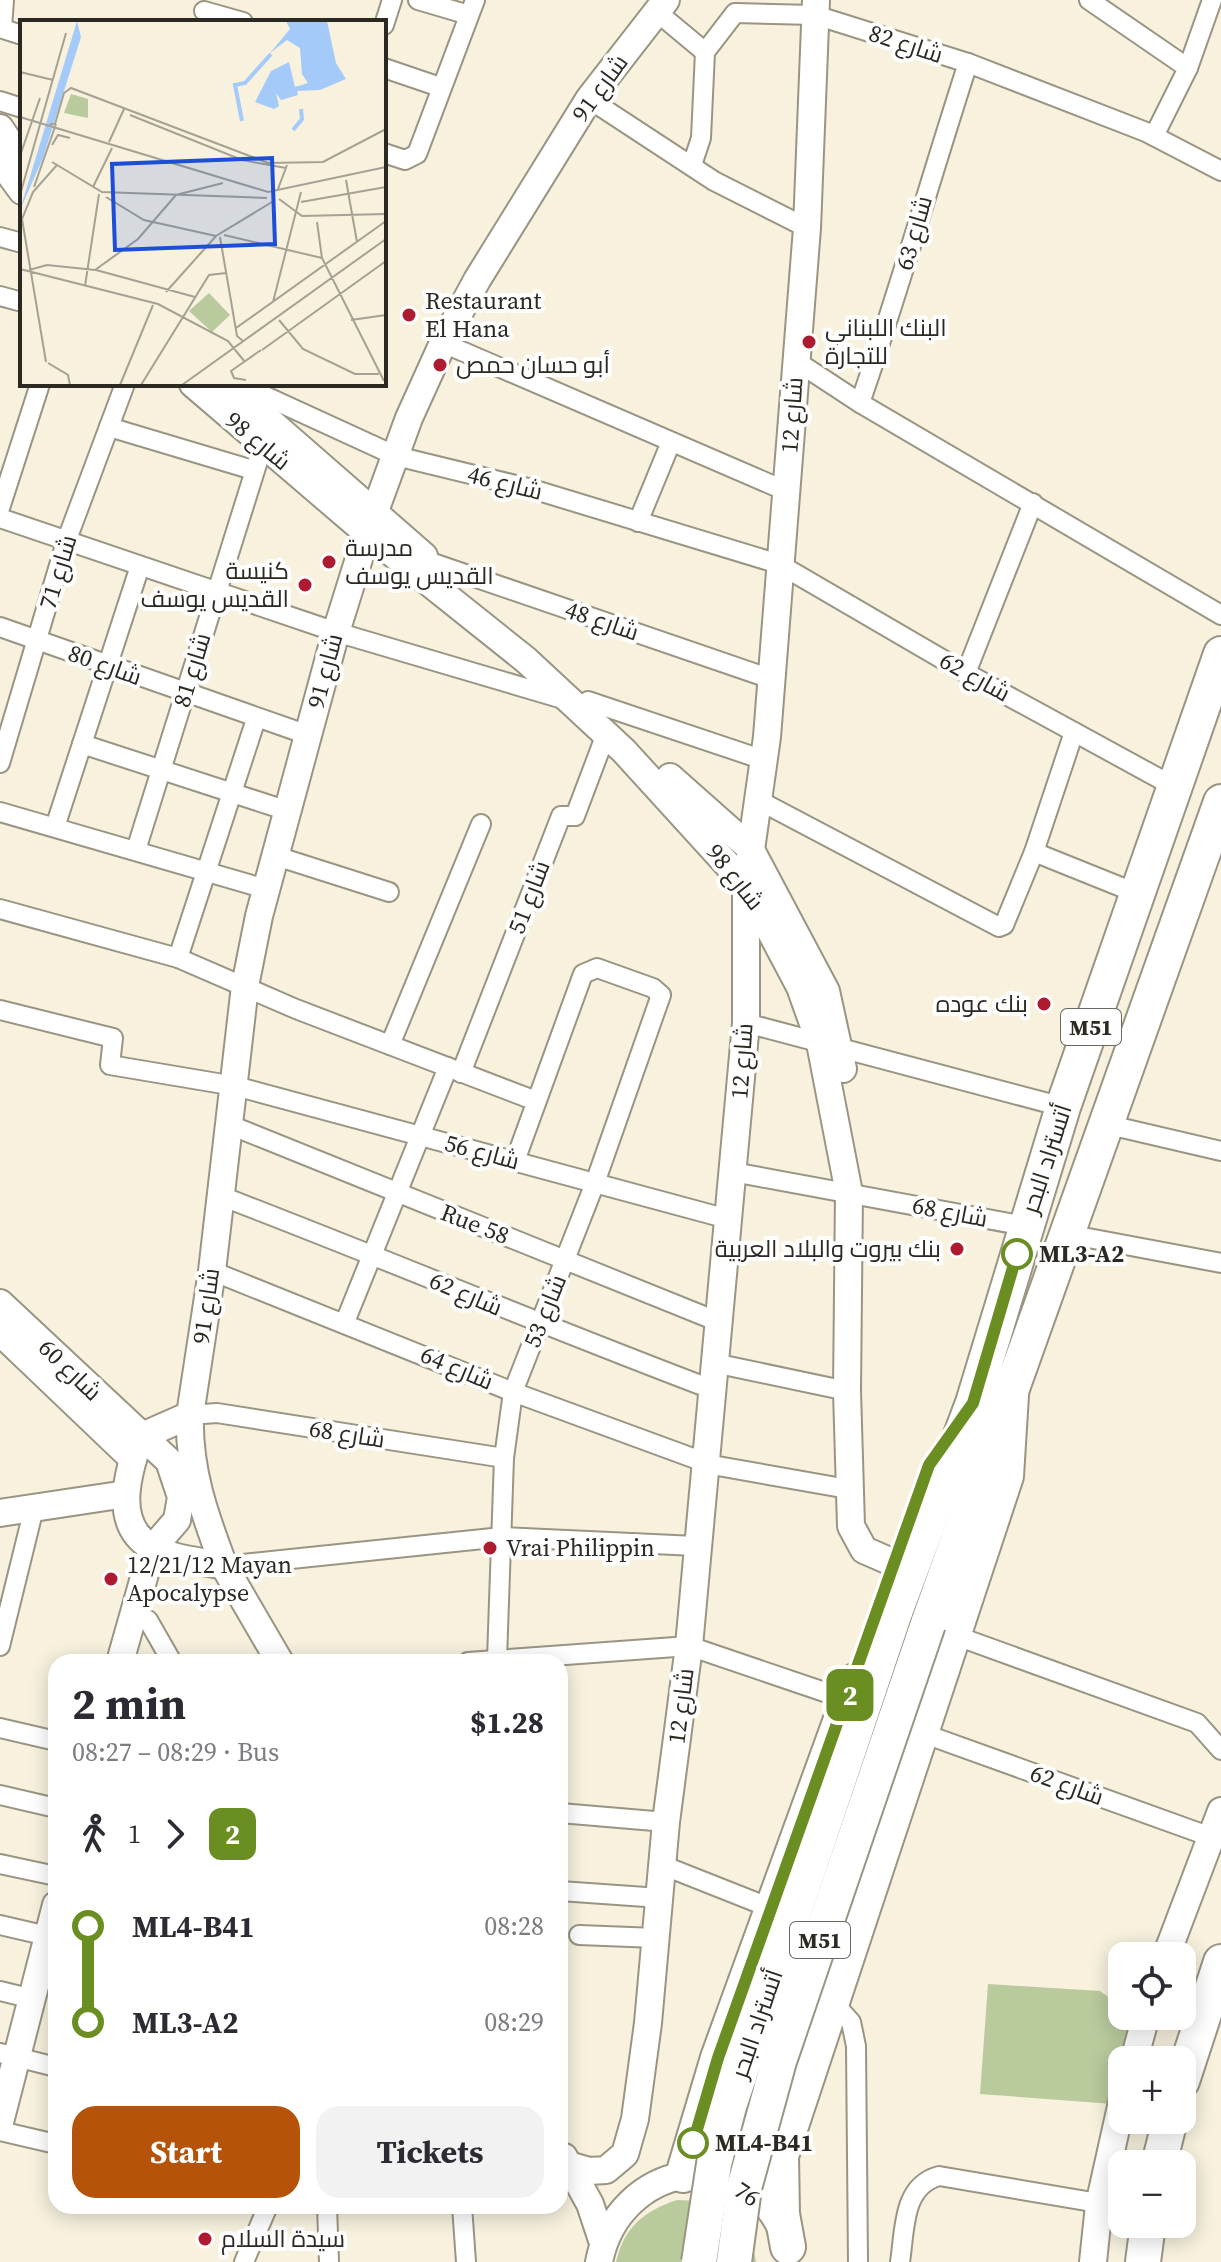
<!DOCTYPE html>
<meta charset="utf-8">
<style>
body{margin:0;font-family:"Source Serif 4",Cairo,serif;background:#f2f2f3;color:#2b2b33;height:100vh;display:flex;flex-direction:column;font-size:30px;white-space:nowrap}
*{box-sizing:border-box;margin:0}
p{font-size:26px;color:#7c7c81}
.icon{flex:none;width:44px;height:44px;fill:none;stroke:currentColor;stroke-width:2;stroke-linecap:round;stroke-linejoin:round}
.map{position:relative;flex:1;overflow:hidden}
.drawer{position:absolute;left:48px;top:1654px;width:520px;height:560px;display:flex;flex-direction:column;background:#fff;border-radius:24px;box-shadow:0 4px 20px #0003}
.drawer>*{flex:none}
.badge{padding:0 16px;border-radius:12px;font-size:28px;line-height:52px}
.fabs{position:absolute;left:1108px;top:1942px;display:grid;gap:16px}
.fabs a{display:grid;place-items:center;width:88px;height:88px;border-radius:16px;background:#fff;box-shadow:0 4px 20px #0003;font-size:40px}
.map>.badge{position:absolute;translate:-50% -50%;box-shadow:0 0 0 4px #fff}
.legs{display:flex;align-items:center;gap:12px;height:88px;padding:0 24px;font-size:26px}
.legs p{margin-inline-start:auto}
.summary{display:flex;align-items:center;justify-content:space-between;height:136px;padding:0 24px}
h1{font-size:44px;font-weight:700;line-height:60px}
.button{display:flex;gap:16px;margin-top:auto;padding:16px 24px}
.button a{flex:1;height:92px;border-radius:24px;background:#b45309;color:#fff;font-size:32px;font-weight:700;line-height:92px;text-align:center}
.button a+a{background:#f2f2f3;color:#2b2b33}
ul{padding:0 24px;list-style:none}
li{display:flex;align-items:center;gap:28px;height:96px;font-size:30px}
li i{display:grid;place-items:center;width:12px;height:100%;margin:0 10px;background:currentColor}
li i::after{content:'';width:20px;height:20px;margin:-10px;border:6px solid;border-radius:50%;background:#fff}
li p{margin-inline-start:auto}
li:first-child i{background:linear-gradient(#0000 50%,currentColor 0)}
li:last-child i{background:linear-gradient(currentColor 50%,#0000 0)}
.map>svg:first-child{display:block}
</style>
<div class="map">
<svg width="1221" height="2262" viewBox="0 0 1221 2262">
<rect width="100%" height="100%" fill="#f7f1de"/>
<!-- grass -->
<g fill="#b9ca9d">
<path d="M988,1984L1100,1991L1122,2007V2016H1127L1132,2027C1124,2054 1124,2080 1113,2104L980,2094Z"/>
<path d="M677,2200L702,2201L753,2246L756,2262H616C624,2227 644,2211 677,2200Z"/>
</g>
<g fill="none" stroke-linecap="round" stroke-linejoin="round">
<!-- street casing -->
<g stroke="#9a9583" stroke-width="22">
<g id="street">
<path d="M418,0L469,15"/>
<path d="M1089,0L1188,68"/>
<path d="M204,11L243,22"/>
<path d="M657,12L705,52"/>
<path d="M384,25L392,0"/>
<path d="M0,28L22,35"/>
<path d="M2,28L4,0"/>
<path d="M384,68L440,87"/>
<path d="M589,99L714,181L807,228"/>
<path d="M0,101L22,108"/>
<path d="M1154,136L1188,68L1212,0"/>
<path d="M384,153L405,160L417,154L475,0"/>
<path d="M692,165L701,138L705,52L735,13L815,15L968,63L1146,132L1221,171"/>
<path d="M0,237L22,243"/>
<path d="M0,296L22,302"/>
<path d="M443,343L786,491"/>
<path d="M796,361L860,403L1221,615"/>
<path d="M239,384L396,456L532,489L779,564L966,673L1173,786"/>
<path d="M860,403C899,291 931,177 968,63"/>
<path d="M109,427L253,470"/>
<path d="M0,508L40,384"/>
<path d="M0,518L336,632L563,699"/>
<path d="M638,522L671,442"/>
<path d="M433,563L771,679"/>
<path d="M0,627L308,735"/>
<path d="M966,673L1033,503"/>
<path d="M588,701L764,760"/>
<path d="M82,744L288,811"/>
<path d="M0,763L66,542L125,384"/>
<path d="M758,800L999,927L1004,925L1034,852L1074,732"/>
<path d="M0,812L266,889"/>
<path d="M55,827L140,566"/>
<path d="M136,850L263,445"/>
<path d="M1034,852L1136,893"/>
<path d="M276,856L389,892"/>
<path d="M0,909L178,958L296,1009L536,1101"/>
<path d="M178,958L256,719"/>
<path d="M0,1010L113,1038L110,1065L235,1086L728,1219"/>
<path d="M746,1023L1063,1107"/>
<path d="M390,1045L481,824"/>
<path d="M461,1073L561,816H575L606,734"/>
<path d="M1105,1124L1221,1151"/>
<path d="M230,1125L719,1322"/>
<path d="M733,1172L1025,1226"/>
<path d="M221,1196C385,1259 547,1327 711,1389"/>
<path d="M1067,1234L1221,1263"/>
<path d="M212,1271L513,1392L712,1465L848,1489"/>
<path d="M345,1322L448,1067"/>
<path d="M714,1363L847,1391"/>
<path d="M190,1415L217,1413L504,1458"/>
<path d="M224,1566L502,1537L696,1546"/>
<path d="M132,1613L148,1620L172,1662"/>
<path d="M954,1635L1197,1723L1221,1750"/>
<path d="M0,1646L34,1508"/>
<path d="M497,1659L504,1458L513,1392L595,1183L661,995L653,988L597,968L583,974L515,1161"/>
<path d="M468,1662L689,1646L848,1700"/>
<path d="M0,1728L56,1741"/>
<path d="M922,1733L1211,1837"/>
<path d="M0,1795L56,1808"/>
<path d="M560,1813L666,1822"/>
<path d="M0,1864L56,1876"/>
<path d="M662,1865L773,1909"/>
<path d="M560,1891L660,1898"/>
<path d="M0,1925L56,1938"/>
<path d="M579,1935L656,1938"/>
<path d="M0,1991L33,1999"/>
<path d="M833,2002L851,2022L856,2046L858,2262"/>
<path d="M0,2053L56,2067"/>
<path d="M0,2131L56,2144"/>
<path d="M327,2206L329,2262"/>
<path d="M462,2206L466,2262"/>
<path d="M244,2262L268,2206"/>
<path d="M900,2262C905,2230 902,2186 939,2176L1122,2207"/>
</g>
</g>
<!-- secondary casing -->
<g stroke="#9a9583" stroke-width="30">
<g id="secondary">
<path d="M0,128L22,161"/>
<path d="M0,161L22,191"/>
<path d="M193,384L367,533L526,660L624,751L746,885L800,987L820,1043L849,1193L847,1391L851,1526L864,1550L894,1563"/>
<path d="M227,384L424,556"/>
<path d="M670,777L750,848L826,991L843,1069"/>
<path d="M0,1303L169,1461L181,1497L177,1520L152,1549L120,1662"/>
<path d="M0,1332L133,1459"/>
<path d="M190,1415C188,1469 205,1516 224,1566"/>
<path d="M0,1513L126,1494"/>
<path d="M280,1662L224,1566C202,1561 170,1559 151,1547C111,1523 129,1471 140,1437L190,1415L212,1271L245,986L259,916L336,632L367,533L409,418L443,343L477,280L589,99L666,0"/>
<path d="M1166,1956L1221,1811"/>
<path d="M1134,2060L1146,2016"/>
<path d="M0,2122L56,1905"/>
<path d="M564,2157L590,2204L603,2243"/>
<path d="M568,2165L589,2171L606,2170L625,2154L635,2119L648,2023L666,1822L689,1646L746,1023V885L767,737L807,228L816,0"/>
<path d="M599,2262C618,2163 746,2139 784,2235"/>
<path d="M1093,2262L1099,2205L1122,2102"/>
</g>
</g>
<!-- highway casing -->
<g stroke="#9a9583" stroke-width="38">
<g id="highway">
<path d="M895,1612L973,1403L1063,1107L1221,654"/>
<path d="M928,1624L1221,802"/>
<path d="M1182,2081L1221,1962"/>
<path d="M1159,2164L1170,2120"/>
<path d="M683,2175L718,2058L855,1681"/>
<path d="M788,2247L782,2214L781,2156L1006,1476L1012,1379"/>
<path d="M1143,2262L1148,2224"/>
</g>
</g>
<!-- street -->
<use href="#street" stroke="#fff" stroke-width="18"/>
<!-- secondary -->
<use href="#secondary" stroke="#fff" stroke-width="26"/>
<!-- highway -->
<use href="#highway" stroke="#fff" stroke-width="34"/>
<!-- highway-bridge casing -->
<g stroke="#9a9583" stroke-width="38" stroke-linecap="butt">
<g id="highway-bridge">
<path d="M699,2262L714,2164L729,2106L895,1612"/>
<path d="M734,2262L744,2188L779,2061L928,1624"/>
</g>
</g>
<!-- highway-bridge -->
<use href="#highway-bridge" stroke="#fff" stroke-width="34"/>
</g>
<g fill="none" stroke-linecap="round" stroke-linejoin="round">
<!-- line-1 casing -->
<g stroke="#fff" stroke-width="18">
<path id="line-1" d="M693,2143L718,2058L929,1465L973,1403L1017,1254"/>
</g>
<!-- line-1 -->
<use href="#line-1" stroke="#6b8e23" stroke-width="12"/>
</g>
<!-- markers -->
<g fill="#ae1a30" stroke="#fefefe" stroke-width="3">
<circle cx="409" cy="315" r="8"/>
<circle cx="809" cy="342" r="8"/>
<circle cx="440" cy="365" r="8"/>
<circle cx="329" cy="562" r="8"/>
<circle cx="305" cy="585" r="8"/>
<circle cx="1044" cy="1004" r="8"/>
<circle cx="957" cy="1249" r="8"/>
<circle cx="490" cy="1548" r="8"/>
<circle cx="111" cy="1579" r="8"/>
<circle cx="205" cy="2239" r="8"/>
</g>
<g fill="#fff" stroke="#6b8e23" stroke-width="4">
<circle cx="1017" cy="1254" r="14"/>
<circle cx="693" cy="2143" r="14"/>
</g>
<g text-anchor="middle" stroke-width="8" stroke-linejoin="round" paint-order="stroke">
<!-- shield labels -->
<g fill="#fefefe" stroke="#6a6964" stroke-width="2">
<rect x="1061" y="1009" width="60" height="36" rx="6"/>
<rect x="790" y="1922" width="60" height="36" rx="6"/>
</g>
<g font-size="22" font-weight="bold" fill="#2b2922">
<text x="1091" y="1035">M51</text>
<text x="820" y="1948">M51</text>
</g>
<!-- street labels -->
<g font-size="24" fill="#2b2922" stroke="#fefefe">
<text transform="translate(906 44) rotate(18)" y="8">شارع 82</text>
<text transform="translate(600 88) rotate(-54)" y="8">شارع 91</text>
<text transform="translate(914 233) rotate(-74)" y="8">شارع 63</text>
<text transform="translate(792 415) rotate(-86)" y="8">شارع 12</text>
<text transform="translate(258 441) rotate(40)" y="8">شارع 98</text>
<text transform="translate(505 483) rotate(14)" y="8">شارع 46</text>
<text transform="translate(58 572) rotate(-73)" y="8">شارع 71</text>
<text transform="translate(602 621) rotate(19)" y="8">شارع 48</text>
<text transform="translate(105 665) rotate(20)" y="8">شارع 80</text>
<text transform="translate(192 670) rotate(-73)" y="8">شارع 81</text>
<text transform="translate(325 671) rotate(-75)" y="8">شارع 91</text>
<text transform="translate(975 677) rotate(29)" y="8">شارع 62</text>
<text transform="translate(735 877) rotate(52)" y="8">شارع 98</text>
<text transform="translate(529 897) rotate(-69)" y="8">شارع 51</text>
<text transform="translate(742 1061) rotate(-86)" y="8">شارع 12</text>
<text transform="translate(482 1152) rotate(15)" y="8">شارع 56</text>
<text transform="translate(1047 1159) rotate(-72)" y="8">أتستراد البحر</text>
<text transform="translate(950 1212) rotate(11)" y="8">شارع 68</text>
<text transform="translate(475 1224) rotate(21)" y="8">Rue 58</text>
<text transform="translate(466 1294) rotate(23)" y="8">شارع 62</text>
<text transform="translate(206 1306) rotate(-82)" y="8">شارع 91</text>
<text transform="translate(545 1311) rotate(-68)" y="8">شارع 53</text>
<text transform="translate(457 1368) rotate(23)" y="8">شارع 64</text>
<text transform="translate(70 1370) rotate(44)" y="8">شارع 60</text>
<text transform="translate(347 1434) rotate(9)" y="8">شارع 68</text>
<text transform="translate(681 1706) rotate(-83)" y="8">شارع 12</text>
<text transform="translate(1067 1785) rotate(20)" y="8">شارع 62</text>
<text transform="translate(757 2024) rotate(-71)" y="8">أتستراد البحر</text>
<text transform="translate(747 2194) rotate(34)" y="8">76</text>
</g>
<!-- poi labels -->
<g font-size="24" fill="#2b2922" stroke="#fefefe" text-anchor="start">
<text x="425" y="309">Restaurant<tspan x="425" dy="28">El Hana</tspan></text>
<text x="825" y="336">البنك اللبناني<tspan x="825" dy="28">للتجارة</tspan></text>
<text x="456" y="373">أبو حسان حمص</text>
<text x="345" y="556">مدرسة<tspan x="345" dy="28">القديس يوسف</tspan></text>
<text x="289" y="579" text-anchor="end">كنيسة<tspan x="289" dy="28">القديس يوسف</tspan></text>
<text x="1028" y="1012" text-anchor="end">بنك عوده</text>
<text x="941" y="1257" text-anchor="end">بنك بيروت والبلاد العربية</text>
<text x="506" y="1556">Vrai Philippin</text>
<text x="127" y="1573">12/21/12 Mayan<tspan x="127" dy="28">Apocalypse</tspan></text>
<text x="221" y="2247">سيدة السلام</text>
</g>
<!-- stop labels -->
<g font-size="24" font-weight="bold" fill="#2b2922" stroke="#fefefe" text-anchor="start">
<text x="1039" y="1262">ML3-A2</text>
<text x="715" y="2151">ML4-B41</text>
</g>
</g>
<!-- overview -->
<g transform="translate(20 20)">
<rect width="366" height="366" fill="#f7f1de"/>
<path d="M51,74L68,79V98L44,93ZM189,273L210,295L192,312L169,291Z" fill="#b9ca9d"/>
<path d="M57,1L61,17L23,138L0,190ZM266,1H307L316,43L326,59L300,70L277,71L278,75L261,80L256,73L259,86L254,89L235,82L251,51L269,42L275,67L288,63L282,54L280,28L267,20L250,33L270,9Z" fill="#a4caf9"/>
<path fill="none" stroke="#a4caf9" stroke-width="4" d="M222,101L215,65L225,63L251,34M273,110L282,99L281,89"/>
<path fill="none" stroke="#a5a193" stroke-width="2" d="M0,52L33,60M110,95L222,140L266,148M0,97L248,172L366,147M30,104H35L44,73L51,68L248,143L303,142L366,109M89,122L104,89M32,125L38,115L50,118M0,136L20,78M37,145L82,172L247,178M326,160L337,222M14,167L36,104M73,167L92,128M258,169L267,145M0,175L46,13M86,177L124,200L196,216M259,179L282,196L366,194M281,182L366,167M297,202L302,238L364,361M204,215L302,238M200,217L217,316L223,321M0,249L138,284L208,321L225,342M9,250L27,245L75,250L118,219L156,175L203,163M76,250L175,277M65,266L79,174M146,272L196,216L252,182M253,282L281,172M259,300L283,329L335,354H359M331,300L366,295M216,308L366,201M242,330L366,241M26,342L2,199L13,172L37,145L32,142M28,343L48,355L50,365M226,360L214,358L211,351L241,330M100,365L133,285M121,365L189,255L206,253M162,365L366,219"/>
<path fill="#1d4ed8" fill-opacity="0.15" stroke="#1d4ed8" stroke-width="4" d="M252,138L255,224L95,230L92,144Z"/>
<rect width="366" height="366" fill="none" stroke="#2b2922" stroke-width="4"/>
</g>
</svg>
<div class="fabs">
<a><svg class="icon" aria-label="locate" viewBox="0 0 24 24"><circle cx="12" cy="12" r="6"/><path d="M12 2v4M12 18v4M2 12h4M18 12h4"/></svg></a>
<a>+</a>
<a>−</a>
</div>
<b class="badge" style="left:850px;top:1695px;background:#6b8e23;color:#fff">2</b>
<section class="drawer">
<div class="summary"><div><h1>2 min</h1><p>08:27 – 08:29 · Bus</p></div><b>$1.28</b></div>
<div class="legs"><svg class="icon" aria-label="walk" viewBox="0 0 24 24"><circle cx="13" cy="4" r="2"/><path d="M13 8l-2 6 4 7M11 14l-3 7M7 12l3-4h3l4 4"/></svg>1<svg class="icon" aria-label="forward" viewBox="0 0 24 24"><path d="M9 5l7 7-7 7"/></svg><b class="badge" style="background:#6b8e23;color:#fff">2</b></div>
<ul>
<li><i style="color:#6b8e23"></i><b>ML4-B41</b><p>08:28</p></li>
<li><i style="color:#6b8e23"></i><b>ML3-A2</b><p>08:29</p></li>
</ul>
<div class="button"><a>Start</a><a>Tickets</a></div>
</section>
</div>
